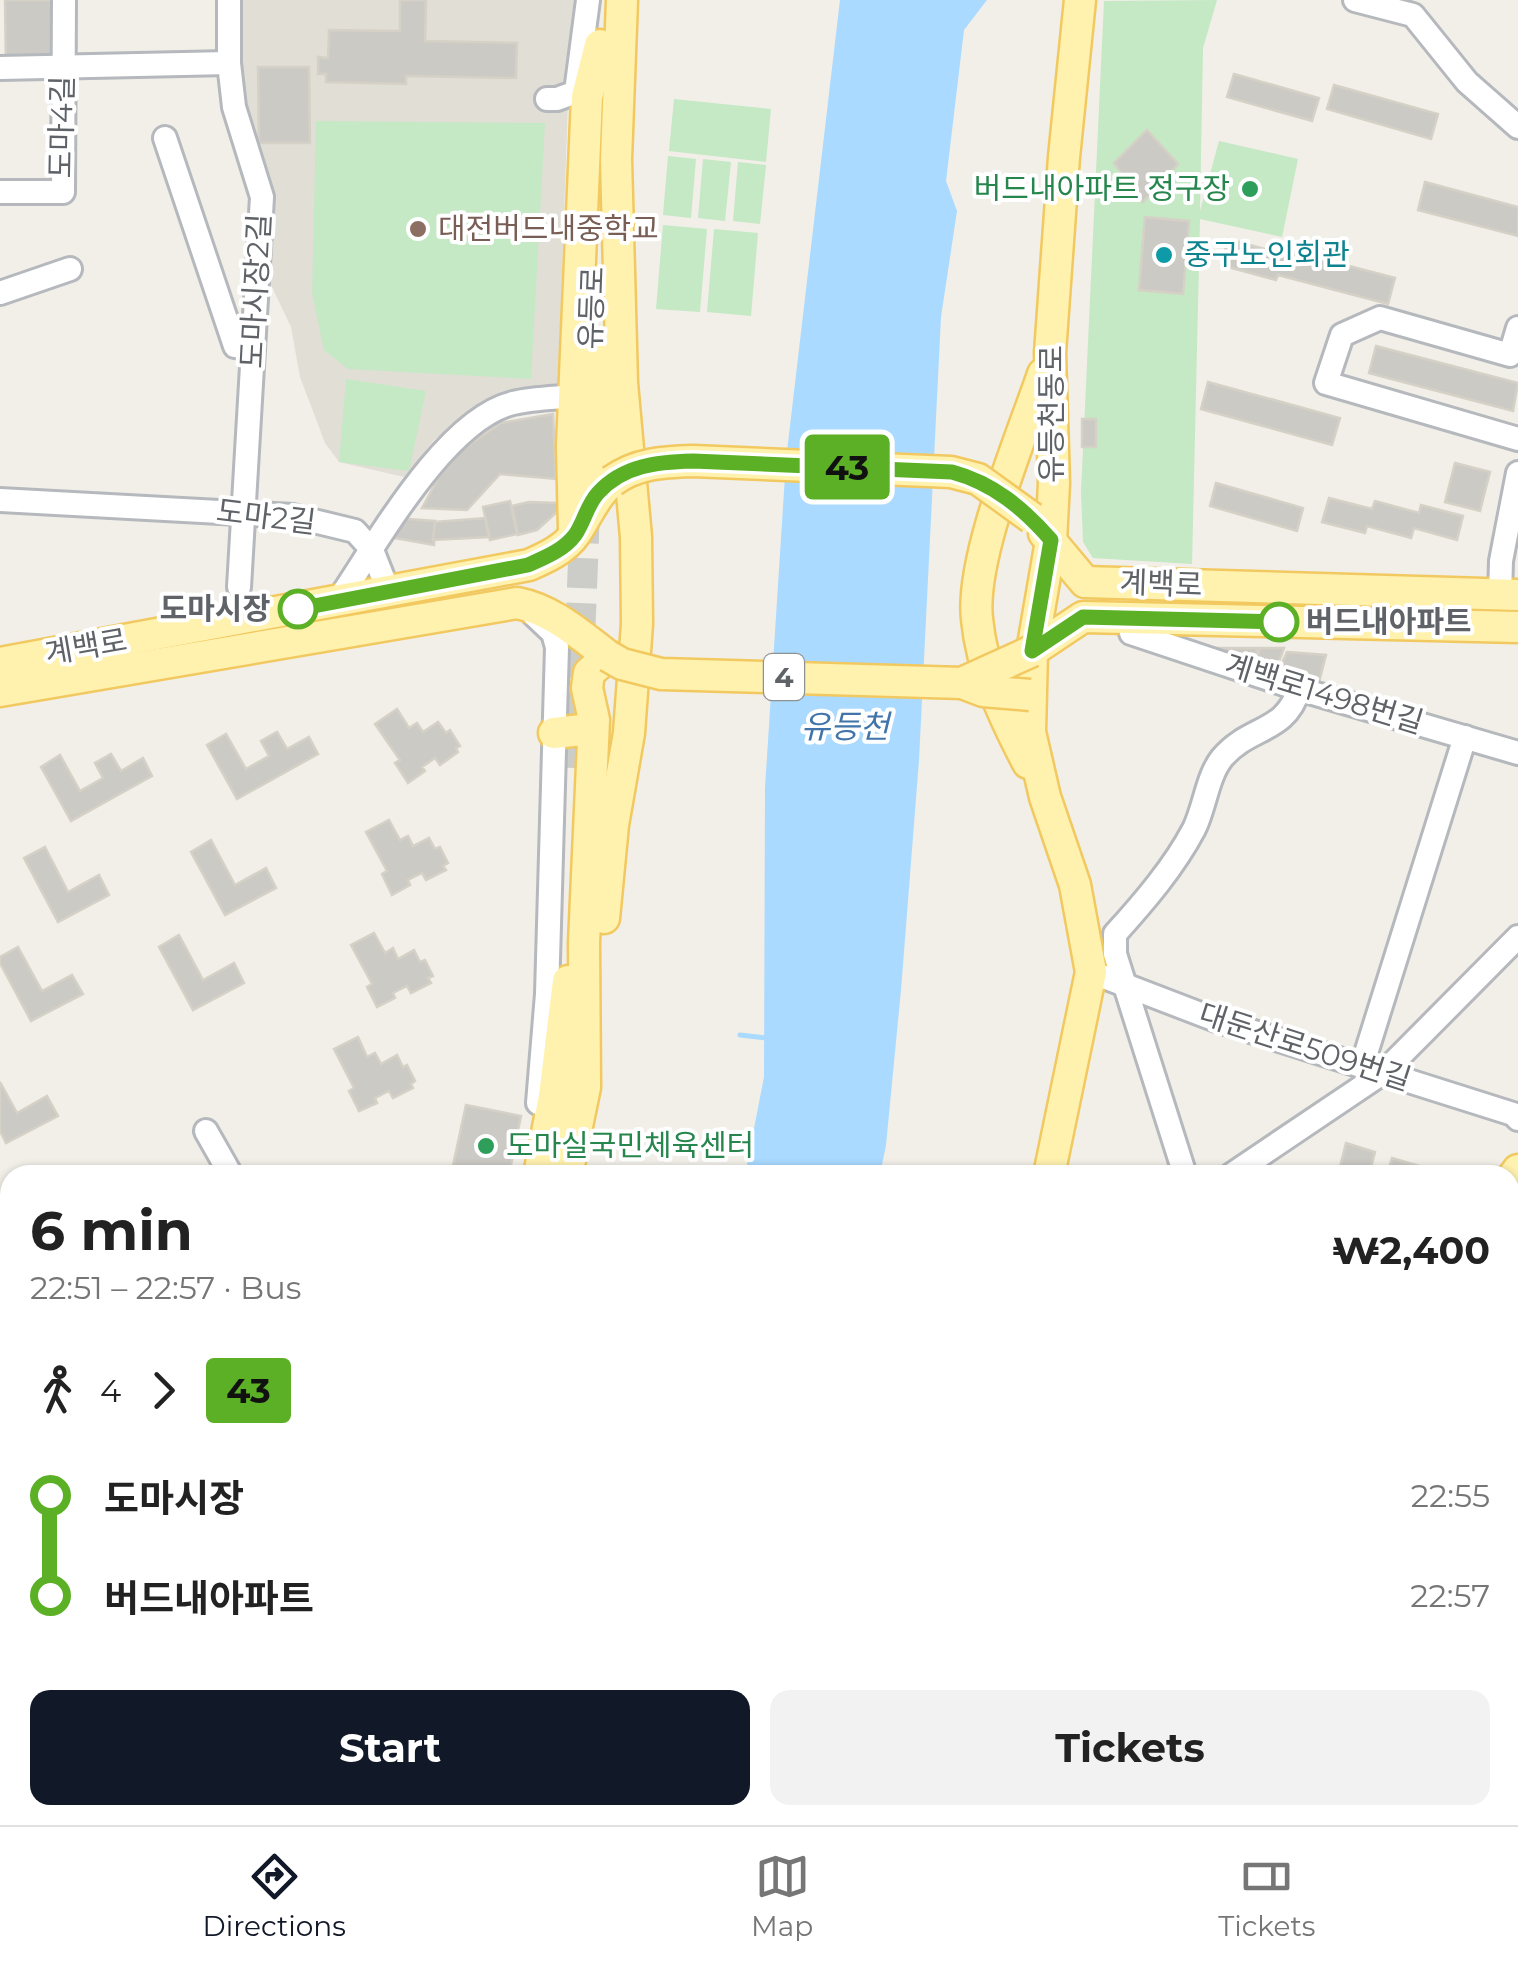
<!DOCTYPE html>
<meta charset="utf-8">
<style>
body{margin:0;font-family:Montserrat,"Noto Sans KR",sans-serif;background:#f2f2f2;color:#222;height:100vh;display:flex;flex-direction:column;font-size:38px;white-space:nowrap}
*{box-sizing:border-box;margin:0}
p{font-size:32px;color:#767676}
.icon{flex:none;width:55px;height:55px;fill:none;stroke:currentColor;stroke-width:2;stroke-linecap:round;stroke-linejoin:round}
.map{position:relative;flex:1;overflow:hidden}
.sheet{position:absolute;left:0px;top:1165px;width:1520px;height:660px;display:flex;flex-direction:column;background:#fff;border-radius:30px 30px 0 0;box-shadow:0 2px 8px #0004}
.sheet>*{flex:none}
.badge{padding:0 20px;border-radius:8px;font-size:35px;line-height:65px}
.map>.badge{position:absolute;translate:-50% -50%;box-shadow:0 0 0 5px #fff}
.legs{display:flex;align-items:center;gap:15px;height:110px;padding:0 30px;font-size:32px}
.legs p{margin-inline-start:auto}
.summary{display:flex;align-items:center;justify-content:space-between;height:170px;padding:0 30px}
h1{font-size:55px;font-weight:700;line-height:75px}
.action{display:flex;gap:20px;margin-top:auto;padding:20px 30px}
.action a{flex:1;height:115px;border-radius:20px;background:#111827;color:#fff;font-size:40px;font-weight:700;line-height:115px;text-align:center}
.action a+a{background:#f2f2f2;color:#222}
ul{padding:0 30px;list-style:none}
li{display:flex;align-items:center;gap:35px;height:100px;font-size:38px}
li i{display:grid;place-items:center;width:15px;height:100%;margin:0 12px;background:currentColor}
li i::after{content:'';width:25px;height:25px;margin:-12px;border:8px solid;border-radius:50%;background:#fff}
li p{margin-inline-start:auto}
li:first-child i{background:linear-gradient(#0000 50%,currentColor 0)}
li:last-child i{background:linear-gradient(currentColor 50%,#0000 0)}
.tabs{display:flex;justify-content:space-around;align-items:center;height:140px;border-top:2px solid #e0e0e0;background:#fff;font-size:28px;color:#767676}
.tabs a{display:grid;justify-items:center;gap:5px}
.tabs .selected{color:#111827}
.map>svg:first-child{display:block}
</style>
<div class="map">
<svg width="1518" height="1825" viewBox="0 0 1518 1825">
<rect width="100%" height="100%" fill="#f1efe8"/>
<!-- education -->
<path fill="#e1ded6" d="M240,0H577L570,45L558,386L498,397L434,440L404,477L339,462L325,443L300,377L291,327L270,283V175L255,140L242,96Z"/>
<!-- green -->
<g fill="#c5e8c5">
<path d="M1217,0L1203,48L1200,211L1219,141L1298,159L1282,237L1200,219L1192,564L1093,558L1083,542L1081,492L1104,1Z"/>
<path d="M674,99L771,109L766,162L669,151Z"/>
<path d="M316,121L545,123L531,379L348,369L324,350L312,293Z"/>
<path d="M668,156L696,159L691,218L663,215Z"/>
<path d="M703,159L731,162L725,221L698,218Z"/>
<path d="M738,162L766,165L760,224L733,221Z"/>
<path d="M663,225L707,229L700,312L656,309Z"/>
<path d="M714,229L758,233L751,316L707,312Z"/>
<path d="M346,379L426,391L409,471L339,462Z"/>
</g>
<!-- water -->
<g fill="#aadaff">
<path d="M840,0H987L964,30L946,181L957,211L941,317L919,760L901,990L886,1145L880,1175H745L764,1077L765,788L786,460Z"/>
<path d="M295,1815H519L507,1825H281Z"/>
</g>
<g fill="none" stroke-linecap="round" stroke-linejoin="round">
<!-- stream -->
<path stroke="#aadaff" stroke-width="5" d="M740,1035L767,1038"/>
</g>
<!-- building -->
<g fill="#cccac5" stroke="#d6d1c6" stroke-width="2.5">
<path d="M5,0H52L54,67L6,68Z"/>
<path d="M400,0H426L425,41L517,43L516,78L406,76V84L326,82V74H318V57L328,58L329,30L400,31Z"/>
<path d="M258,67H309L310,143H259Z"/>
<path d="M1234,74L1319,98L1312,121L1227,97Z"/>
<path d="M1334,85L1438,114L1431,139L1327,109Z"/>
<path d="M1147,130L1178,164L1143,202L1114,163Z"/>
<path d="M1425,182L1518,207V236L1418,210Z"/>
<path d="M1145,217L1189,221L1183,294L1139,290Z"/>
<path d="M1228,239L1283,254L1284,249L1395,278L1388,304L1278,275L1276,280L1221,265Z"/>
<path d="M1376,346L1518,383L1513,411L1369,373Z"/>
<path d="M1208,382L1340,418L1332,445L1201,409Z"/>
<path d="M553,414L556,479L500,474L467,510L422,508L439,477L463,449L501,423Z"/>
<rect x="1082" y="419" width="14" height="28"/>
<path d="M1455,463L1490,472L1480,511L1445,502Z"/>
<path d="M1216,483L1303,508L1297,531L1210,506Z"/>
<path d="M1329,498L1372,509L1375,501L1419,513L1421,505L1463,516L1457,540L1414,528L1411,538L1367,526L1365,533L1322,522Z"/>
<path d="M510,501L517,534L490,540L483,507Z"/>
<path d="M529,502L558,503L559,510L537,530L518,535L512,506Z"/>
<path d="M394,518L435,521L434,545L384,536Z"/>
<path d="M485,518L489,537L433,540L435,522Z"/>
<path d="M1210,648H1258L1251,665Z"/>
<path d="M1260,648H1284L1275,672L1254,666Z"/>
<path d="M1287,652L1326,655L1318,686L1277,674Z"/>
<path d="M397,709L409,728L417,723L423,732L438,722L446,733L450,730L460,746L456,748L458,752L440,765L435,758L422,767L425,771L408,783L395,763L400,760L375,724Z"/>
<path d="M277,732L287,749L309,737L318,754L237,799L207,745L226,734L246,769L269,756L261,741Z"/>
<path d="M111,754L121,771L143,758L152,776L71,821L41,767L60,755L80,791L103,778L95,763Z"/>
<path d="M389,820L400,840L408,836L413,846L429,838L435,849L440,847L448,863L443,866L446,870L426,880L422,873L408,880L410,885L392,895L382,874L387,871L366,832Z"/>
<path d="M211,840L235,885L266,868L276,888L225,915L191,852Z"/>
<path d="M45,847L68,892L99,875L109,895L58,922L24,858Z"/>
<path d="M374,933L385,953L393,948L398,959L414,950L420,962L425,960L433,976L428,978L431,983L411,993L407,986L393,993L395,998L377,1007L367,987L372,984L351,945Z"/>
<path d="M179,935L203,980L234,963L244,983L193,1010L159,947Z"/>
<path d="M18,947L42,991L72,975L83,994L31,1021L0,963V957Z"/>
<path d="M358,1037L367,1057L375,1053L381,1064L397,1055L403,1067L407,1065L415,1081L411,1084L413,1088L393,1098L389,1091L375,1098L377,1103L359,1111L349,1091L354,1088L334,1049Z"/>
<path d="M0,1082L17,1113L47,1096L58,1116L6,1143L0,1131Z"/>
<path d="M466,1105L521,1116L509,1175H451Z"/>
<path d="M1346,1143L1375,1152L1369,1175H1338Z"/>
<path d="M1392,1158L1423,1167L1421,1175H1387Z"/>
<path d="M0,1209L7,1222L10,1220V1245L0,1250Z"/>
<path d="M5,1458L10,1466V1502L0,1509V1462Z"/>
<path d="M10,1746V1781L0,1789V1754Z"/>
</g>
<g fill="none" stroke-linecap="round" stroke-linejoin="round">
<!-- major-tunnel -->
<path stroke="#ccccc8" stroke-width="30" stroke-dasharray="30 15" stroke-linecap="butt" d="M575,768L585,510"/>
<!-- minor casing -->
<g stroke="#b5b8bc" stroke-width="28">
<g id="minor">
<path d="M229,0V63L234,107L262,197L239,587"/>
<path d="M1355,0L1413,15L1467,82L1518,127"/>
<path d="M0,68L229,63"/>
<path d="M547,99H557L576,92L588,0"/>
<path d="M165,138L235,346L253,348"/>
<path d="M0,192H63L64,0"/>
<path d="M0,293L70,269"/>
<path d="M1518,328L1510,355L1380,318L1342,335L1326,383L1518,439"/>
<path d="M0,500L293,516L355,531L372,550L389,593"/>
<path d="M1500,595L1501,561L1518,473"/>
<path d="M337,602C376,545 444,420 513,403C533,398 555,398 575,396"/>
<path d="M533,614L553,633L557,647L547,994L538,1103"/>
<path d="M1131,633L1299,689L1518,753"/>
<path d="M1091,972L1216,1020L1513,1114L1518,1119"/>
<path d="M1362,1066L1465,737"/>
<path d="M206,1131L231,1175"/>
<path d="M1185,1175L1115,954V934C1144,902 1174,867 1194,829C1205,807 1207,777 1222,758C1250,725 1285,734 1299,689"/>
<path d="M1231,1175L1384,1072L1518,937"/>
<path d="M1510,1426L1518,1425"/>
<path d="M0,1535L10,1528"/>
<path d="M0,1601L10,1590"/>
<path d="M0,1620L10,1633"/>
<path d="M1510,1649H1518"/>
<path d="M0,1696L10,1708"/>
<path d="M1510,1769L1518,1770"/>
<path d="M792,1825L805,1815"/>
<path d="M1254,1825V1815"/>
<path d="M1465,1825V1815"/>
</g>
</g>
<!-- major casing -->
<g stroke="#f2c960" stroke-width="35">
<g id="major">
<path d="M598,494L603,356"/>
<path d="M574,530L572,446L587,97L600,45"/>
<path d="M1044,533L1085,582L1518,595"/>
<path d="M1032,651L1083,617L1518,627"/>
<path d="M0,663L529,565C545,558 565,549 575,534C588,515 594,497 612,481"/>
<path d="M0,691L517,603C553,610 580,635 608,656L589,673L587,688L594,720L584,943L585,1087L567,1175"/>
<path d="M554,733L582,730L593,740"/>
<path d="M1028,763C1004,717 982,671 977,619C970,558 1022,436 1043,374"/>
<path d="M604,918L613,825L629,733L637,624L636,537L622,383L616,159L622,0"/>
<path d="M539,1175L554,1096L568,981"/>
<path d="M1049,1175L1091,972L1075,885L1045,797L1030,732L1032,651L1051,541L1054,483L1050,353L1064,157L1080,0"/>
<path d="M1510,1181L1518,1170"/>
<path d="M0,1376L10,1387"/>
<path d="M403,1815L412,1825"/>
<path d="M7,1825L20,1815"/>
<path d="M44,1825L57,1815"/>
<path d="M76,1825L89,1815"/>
<path d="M766,1825L773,1815"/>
<path d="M1047,1825L1054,1815"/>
</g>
</g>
<!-- minor -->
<use href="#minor" stroke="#fff" stroke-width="22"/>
<!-- major -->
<use href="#major" stroke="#fff2af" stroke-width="30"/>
<!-- major-bridge casing -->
<g stroke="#f2c960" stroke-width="35" stroke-linecap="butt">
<g id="major-bridge">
<path d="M612,481C637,463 663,462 693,461L951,472L978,479L1032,518"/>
<path d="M608,656L622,664L661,674L962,683L1032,651"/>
<path d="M962,683L983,691L1030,695"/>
</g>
</g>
<!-- major-bridge -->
<use href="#major-bridge" stroke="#fff2af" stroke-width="30"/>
</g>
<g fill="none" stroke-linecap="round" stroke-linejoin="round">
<!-- line-1 casing -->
<g stroke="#fff" stroke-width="22">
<path id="line-1" d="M298,609L528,565C544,558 564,550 575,535C584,522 587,505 598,493C623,465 658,462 693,461L952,472C993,483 1023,508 1051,540L1032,651L1083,617L1279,622"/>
</g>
<!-- line-1 -->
<use href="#line-1" stroke="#5bb025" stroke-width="15"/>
</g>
<!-- markers -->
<g fill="#2e9e5b" stroke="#fff" stroke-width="4">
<circle cx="1250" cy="189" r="10"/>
<circle cx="486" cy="1146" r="10"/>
</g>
<circle fill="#8d6e63" stroke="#fff" stroke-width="4" cx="418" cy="229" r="10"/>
<circle fill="#0f9aa8" stroke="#fff" stroke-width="4" cx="1164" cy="255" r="10"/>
<g fill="#fff" stroke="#5bb025" stroke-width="5">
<circle cx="298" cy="609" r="18"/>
<circle cx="1279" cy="622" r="18"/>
</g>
<g text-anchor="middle" stroke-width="8" stroke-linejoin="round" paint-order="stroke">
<!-- shield labels -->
<rect fill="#fff" stroke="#8f9295" stroke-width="2.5" x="764" y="654" width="40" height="46" rx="8"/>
<g font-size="28" font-weight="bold" fill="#5f6368">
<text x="784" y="687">4</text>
</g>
<!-- street labels -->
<g font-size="30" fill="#5f6368" stroke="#fff">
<text transform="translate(62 127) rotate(-89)" y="10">도마4길</text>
<text transform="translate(256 291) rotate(-87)" y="10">도마시장2길</text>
<text transform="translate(592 308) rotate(-88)" y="10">유등로</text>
<text transform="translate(1052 414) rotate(-90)" y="10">유등천동로</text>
<text transform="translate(266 517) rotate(7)" y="10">도마2길</text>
<text transform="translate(1161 584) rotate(2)" y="10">계백로</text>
<text transform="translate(86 647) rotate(-10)" y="10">계백로</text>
<text transform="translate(1324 694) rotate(17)" y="10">계백로1498번길</text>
<text transform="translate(1305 1047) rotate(18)" y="10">대둔산로509번길</text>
</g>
<!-- leisure labels -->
<g font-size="30" fill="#27864d" stroke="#fff" text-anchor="end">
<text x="1230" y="199">버드내아파트 정구장</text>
<text x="506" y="1156" text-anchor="start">도마실국민체육센터</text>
</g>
<!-- education labels -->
<g font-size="30" fill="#785e54" stroke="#fff" text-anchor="start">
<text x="438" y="239">대전버드내중학교</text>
</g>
<!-- culture labels -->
<g font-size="30" fill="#0d838f" stroke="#fff" text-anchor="start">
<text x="1184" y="265">중구노인회관</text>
</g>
<!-- stop labels -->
<g font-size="30" font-weight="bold" fill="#5f6368" stroke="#fff" text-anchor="end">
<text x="270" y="619">도마시장</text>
<text x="1306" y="632" text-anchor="start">버드내아파트</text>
</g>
<!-- water labels -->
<g font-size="32" font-style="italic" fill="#4174aa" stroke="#fff">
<text x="845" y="738">유등천</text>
</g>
</g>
</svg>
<b class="badge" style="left:847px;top:467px;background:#5bb025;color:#111">43</b>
<section class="sheet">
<div class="summary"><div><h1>6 min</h1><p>22:51 – 22:57 · Bus</p></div><b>₩2,400</b></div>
<div class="legs"><svg class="icon" aria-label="walk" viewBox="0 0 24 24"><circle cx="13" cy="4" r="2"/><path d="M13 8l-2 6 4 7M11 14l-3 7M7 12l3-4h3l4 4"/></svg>4<svg class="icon" aria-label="forward" viewBox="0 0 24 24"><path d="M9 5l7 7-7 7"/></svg><b class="badge" style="background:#5bb025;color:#111">43</b></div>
<ul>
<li><i style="color:#5bb025"></i><b>도마시장</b><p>22:55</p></li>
<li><i style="color:#5bb025"></i><b>버드내아파트</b><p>22:57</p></li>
</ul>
<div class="action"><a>Start</a><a>Tickets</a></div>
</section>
</div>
<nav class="tabs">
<a class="selected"><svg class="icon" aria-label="directions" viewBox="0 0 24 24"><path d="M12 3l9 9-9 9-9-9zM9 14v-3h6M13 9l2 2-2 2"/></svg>Directions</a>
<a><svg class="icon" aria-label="map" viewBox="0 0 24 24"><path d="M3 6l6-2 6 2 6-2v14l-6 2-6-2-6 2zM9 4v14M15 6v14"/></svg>Map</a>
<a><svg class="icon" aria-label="tickets" viewBox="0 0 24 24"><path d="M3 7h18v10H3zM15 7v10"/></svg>Tickets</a>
</nav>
